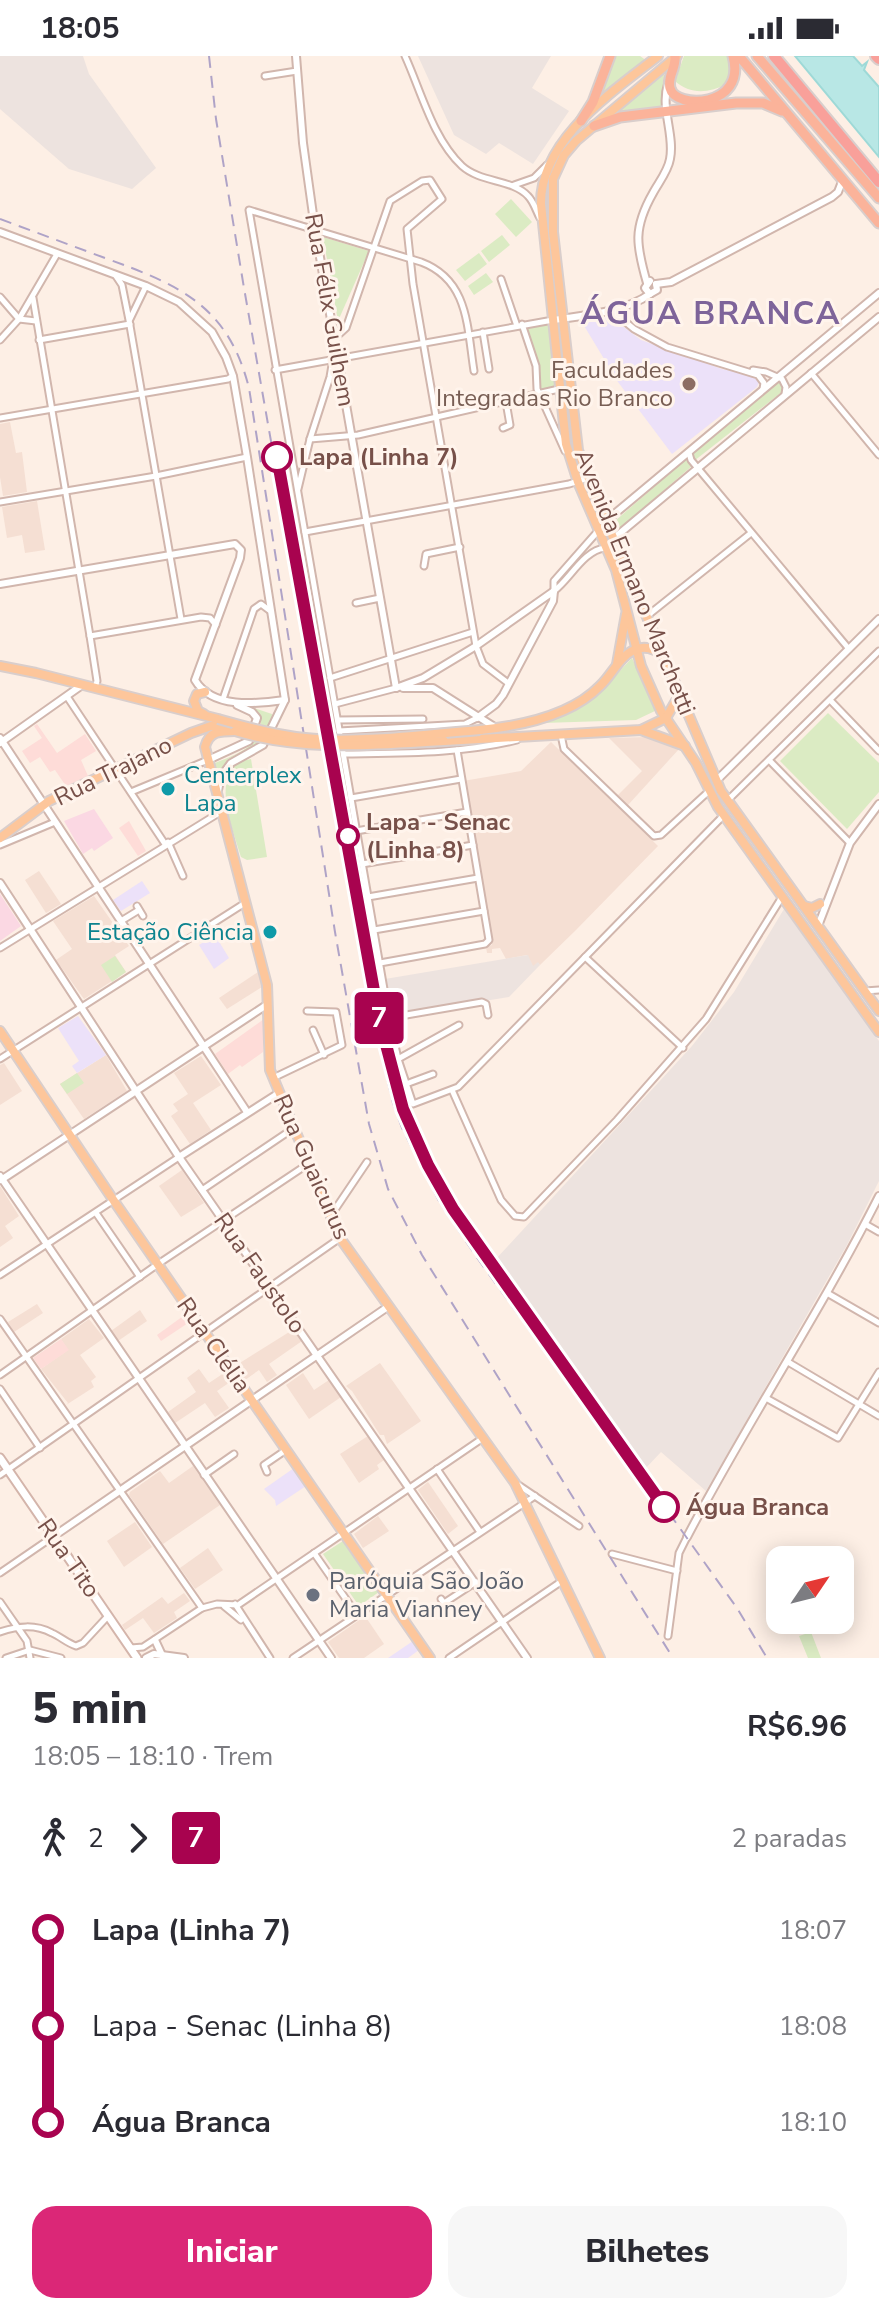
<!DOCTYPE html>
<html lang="pt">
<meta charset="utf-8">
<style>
body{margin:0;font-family:"Nunito Sans",sans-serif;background:#f7f7f7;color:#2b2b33;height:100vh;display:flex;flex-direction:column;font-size:30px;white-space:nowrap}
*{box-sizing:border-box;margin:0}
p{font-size:26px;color:#7c7c81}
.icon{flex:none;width:44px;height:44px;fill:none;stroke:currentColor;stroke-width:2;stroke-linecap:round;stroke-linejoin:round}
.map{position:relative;height:1602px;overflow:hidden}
.drawer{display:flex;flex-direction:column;background:#fff;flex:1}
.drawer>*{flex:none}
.badge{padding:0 16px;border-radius:6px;font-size:28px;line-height:52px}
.needle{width:52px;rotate:55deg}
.buttons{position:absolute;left:766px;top:1490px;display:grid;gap:16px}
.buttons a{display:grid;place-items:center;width:88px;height:88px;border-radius:16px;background:#fff;box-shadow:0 4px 20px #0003;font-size:40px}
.map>.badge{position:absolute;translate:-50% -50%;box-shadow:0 0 0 4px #fff}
.legs{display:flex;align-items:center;gap:12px;height:88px;padding:0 32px;font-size:26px}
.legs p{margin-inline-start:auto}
.headline{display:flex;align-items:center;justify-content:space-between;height:136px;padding:0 32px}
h1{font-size:44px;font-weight:800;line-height:60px}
.button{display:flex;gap:16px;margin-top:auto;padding:16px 32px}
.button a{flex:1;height:92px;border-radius:24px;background:#db2777;color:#fff;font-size:32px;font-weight:800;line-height:92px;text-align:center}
.button a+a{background:#f7f7f7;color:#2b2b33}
ul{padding:0 32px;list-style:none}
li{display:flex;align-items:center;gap:28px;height:96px;font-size:30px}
li i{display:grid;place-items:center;width:12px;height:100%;margin:0 10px;background:currentColor}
li i::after{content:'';width:20px;height:20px;margin:-10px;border:6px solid;border-radius:50%;background:#fff}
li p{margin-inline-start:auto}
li:first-child i{background:linear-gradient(#0000 50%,currentColor 0)}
li:last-child i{background:linear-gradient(currentColor 50%,#0000 0)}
.status{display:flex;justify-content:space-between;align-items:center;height:56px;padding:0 40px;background:#fff;direction:ltr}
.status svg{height:22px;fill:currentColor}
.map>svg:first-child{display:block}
</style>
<div class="status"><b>18:05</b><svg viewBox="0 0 49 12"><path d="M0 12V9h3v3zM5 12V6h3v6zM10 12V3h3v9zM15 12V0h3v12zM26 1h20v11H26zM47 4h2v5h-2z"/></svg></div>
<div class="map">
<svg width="879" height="1602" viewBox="0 0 879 1602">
<rect width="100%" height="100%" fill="#fdefe5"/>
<!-- residential -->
<g fill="#f5dfd3">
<path d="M10,366L16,397L22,396L27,436L3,440L0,421V368Z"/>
<path d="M37,445L45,494L25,497L22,479L7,482L2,451Z"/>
<path d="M649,681L679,693L628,749L618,739L642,715L609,682Z"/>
<path d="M551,686L658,790L576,874L540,909L538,907L533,911L527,899L506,903L500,892L492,893V897H487L486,891L492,889L463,725L521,715Z"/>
<path d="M39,815L61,848L46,857L25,824Z"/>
<path d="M94,840L129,890L115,899L126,916L84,943L56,904L72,893L53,865Z"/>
<path d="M258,916L262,931L227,953L219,942Z"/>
<path d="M106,999L127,1035L84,1063L60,1028Z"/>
<path d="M201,1000L221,1029L193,1047L211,1074L190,1088L171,1060L178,1055L173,1048L188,1038L174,1017Z"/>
<path d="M4,1007L22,1035L0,1049V1009Z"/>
<path d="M182,1114L204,1147L181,1161L159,1130Z"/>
<path d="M0,1130L19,1160L5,1170L13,1182L0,1191Z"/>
<path d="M37,1248L43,1257L14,1276L8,1266Z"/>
<path d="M140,1254L147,1265L118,1285L111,1275Z"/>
<path d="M89,1263L104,1282L80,1299L96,1321L91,1325L94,1331L66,1349L68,1347L41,1313L68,1294L61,1283Z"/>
<path d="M294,1273L302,1285L269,1308L277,1319L267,1326L259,1314L245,1324L235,1310Z"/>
<path d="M380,1307L421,1365L387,1388L384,1379H380L352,1335L346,1330Z"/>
<path d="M199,1313L209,1327L227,1315L233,1324L217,1335L229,1352L215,1361L205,1347L175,1367L168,1356L196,1336L187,1322Z"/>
<path d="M303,1317L314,1334L329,1324L341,1341L309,1363L286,1329Z"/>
<path d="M368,1380L384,1404L377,1409L379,1413L359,1427L340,1398Z"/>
<path d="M193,1410L220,1449L163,1488L129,1439L130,1436L160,1415L169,1427Z"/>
<path d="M428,1426L458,1470L448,1478L418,1434Z"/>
<path d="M378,1460L389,1475L363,1492L354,1478Z"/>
<path d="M135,1466L152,1491L124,1511L107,1485Z"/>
<path d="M208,1492L223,1514L195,1533L180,1512Z"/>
<path d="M184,1537L190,1545L174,1556L177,1562L154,1577L143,1562L125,1574L122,1569L162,1541L168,1548Z"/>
<path d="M365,1560L384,1588L364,1602H339L328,1586Z"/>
</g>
<!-- commercial -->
<g fill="#fedcd8">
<path d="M37,668L57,697L85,678L96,695L81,704L88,720L66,730L55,714L50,716L40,701L30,707L22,695L42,682L34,670Z"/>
<path d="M129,765L146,795L138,800L119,772Z"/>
<path d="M264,963L263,996L242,1011L240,1009L228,1018L215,998Z"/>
<path d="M186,1258L191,1265L161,1285L157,1279Z"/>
<path d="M61,1283L69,1294L41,1313L33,1302Z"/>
</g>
<!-- industrial -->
<g fill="#ede3df">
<path d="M0,0H83L89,18L156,112L132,133L69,113L0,53Z"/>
<path d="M418,0H551L532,32L569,55L533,108L499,87L486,98L454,79Z"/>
<path d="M784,853L879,985V1125L847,1189L706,1435L661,1396L645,1413L495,1204L692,990L734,936Z"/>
<path d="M528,899L533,910L538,906L540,909L509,941L392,960L385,923Z"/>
</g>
<!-- education -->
<g fill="#ece1f9">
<path d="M608,259L641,284L722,313L754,320L760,324L757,331L672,398L618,326L583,268Z"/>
<path d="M142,825L150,837L121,855L113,844Z"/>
<path d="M215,879L229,902L214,913L199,889Z"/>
<path d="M78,960L106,999L77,1017L72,1010L79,1005L58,972Z"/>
<path d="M294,1412L306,1430L276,1450L275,1444L264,1433Z"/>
<path d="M413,1585L419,1594L408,1602H388Z"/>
</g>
<!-- medical -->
<g fill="#fbd8e3">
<path d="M94,753L113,782L94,795L92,792L83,798L64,765Z"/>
<path d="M0,838L21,870L0,885Z"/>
</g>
<!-- green -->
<g fill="#dbebc3">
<path d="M614,0H640L647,5L601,40Z"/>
<path d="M684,0H729L730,19L727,28C709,37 690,39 675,25Z"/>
<path d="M664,17L663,52L616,58Z"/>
<path d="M511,143L532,166L516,181L495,158Z"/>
<path d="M502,179L510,189L489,206L481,195Z"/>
<path d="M323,181L369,195L338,265Z"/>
<path d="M479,197L487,208L465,225L456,214Z"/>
<path d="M486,217L493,226L474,239L468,230Z"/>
<path d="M550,267L555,332L542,335L538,325V310L526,271Z"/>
<path d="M779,325L782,330V336L694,405L692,396Z"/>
<path d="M686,403L692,410L619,473L615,465Z"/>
<path d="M632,602L657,654L636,664L543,667L542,663C591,653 599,636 632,602Z"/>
<path d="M251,651L272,658V661L260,686L228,703L216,723L213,708C236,698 260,693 261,663L258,656Z"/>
<path d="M828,657L879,707V736L847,773L780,705Z"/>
<path d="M251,703L267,801L247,804L241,801L239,795C231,767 215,732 236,706Z"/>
<path d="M115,900L126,916L112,926L101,909Z"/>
<path d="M77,1017L84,1027L67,1038L60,1028Z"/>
<path d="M343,1485L379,1536L359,1550L323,1498Z"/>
<path d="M811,1576L821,1602H808L799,1580Z"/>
</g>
<!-- water -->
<path fill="#b8e7e5" stroke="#9ed9d7" stroke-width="2" d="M795,0H853L862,10L867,6L864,14L879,31V101Z"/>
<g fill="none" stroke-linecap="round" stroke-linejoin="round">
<!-- minor casing -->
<g stroke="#d1b6ad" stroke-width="9">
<g id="minor">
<path d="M405,0C421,35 433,83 462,110C481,127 512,123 528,140C534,146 536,155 540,162"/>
<path d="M265,20L297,15"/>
<path d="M514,129L534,122L547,109"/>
<path d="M116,220L122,229L129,264L181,563"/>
<path d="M501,223L517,270"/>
<path d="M0,241L19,263L36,265"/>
<path d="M33,242L90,580L97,625L95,632"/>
<path d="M612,255L634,273L667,291L758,319L764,327L763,333"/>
<path d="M130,263L146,230"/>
<path d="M522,268L536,310L537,333L565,395"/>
<path d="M483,276L489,313"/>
<path d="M335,282L346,272L390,145L422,125L430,124L442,143L407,173L413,228L476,590L483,608L508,627"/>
<path d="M0,284L19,263L57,198"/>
<path d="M39,284L130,268"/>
<path d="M275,314L553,264"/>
<path d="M753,314L766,316L782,323L786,331L785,338"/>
<path d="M474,315C467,271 469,224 421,206L249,154L389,962L398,1003L413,1048L458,1031L723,760"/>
<path d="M811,317L879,399"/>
<path d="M0,362L228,323L233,320"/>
<path d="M503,372L510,369L506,346"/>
<path d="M310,383L358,379L559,333"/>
<path d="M689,397L691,404L849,593"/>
<path d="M298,433L310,383L330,321L333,303"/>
<path d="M0,446L156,420L247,401"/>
<path d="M305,476L569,428L588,422"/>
<path d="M424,510L426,498L460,491"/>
<path d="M554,535V525L598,475"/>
<path d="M554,535C570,523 584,494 605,492"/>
<path d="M356,547L380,542"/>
<path d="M647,560L751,477"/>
<path d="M90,580L201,561L210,562L216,569"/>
<path d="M330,622L473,576"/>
<path d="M68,642L165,788"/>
<path d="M223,643L254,553L261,548L269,554"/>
<path d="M830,644L879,695"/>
<path d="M335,648L396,632"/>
<path d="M338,664L423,663"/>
<path d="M339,675L465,668L477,662"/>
<path d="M561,679L564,693L654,780L661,779L709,735"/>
<path d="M344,698C401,697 461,698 517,684"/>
<path d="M769,704L850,787"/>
<path d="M131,736L208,704"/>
<path d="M351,742L461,723"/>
<path d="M728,744L879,595"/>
<path d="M356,775L467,756"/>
<path d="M168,786L183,820"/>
<path d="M0,789L55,766"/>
<path d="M362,808L473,789"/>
<path d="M368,841L478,822"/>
<path d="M137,850L143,860"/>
<path d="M121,865L139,854"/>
<path d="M374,874L484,855"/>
<path d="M0,892L222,755"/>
<path d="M585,901L683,992"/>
<path d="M380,907L485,888L489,884L457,694"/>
<path d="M865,935L879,934"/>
<path d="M389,962L482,946L486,948L488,959"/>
<path d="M313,974L324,999"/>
<path d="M0,1003L245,847"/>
<path d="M398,1003L459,969"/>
<path d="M273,1022L342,989L336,956L307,955"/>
<path d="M406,1028L433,1018"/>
<path d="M452,1034L501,1144L515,1160L524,1161L617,1064L706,963L782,841"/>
<path d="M202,1134L294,1072"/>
<path d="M96,1157L140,1221"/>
<path d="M332,1158L367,1106"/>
<path d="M865,1168L879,1176"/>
<path d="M0,1219L179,1101"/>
<path d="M827,1237L879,1267"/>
<path d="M0,1263L202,1552"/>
<path d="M788,1306L879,1360"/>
<path d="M0,1319L158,1208L308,1108"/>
<path d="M0,1333L40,1392"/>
<path d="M766,1342L838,1382L879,1316"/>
<path d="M437,1413L480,1476"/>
<path d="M267,1416L264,1409L286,1394"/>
<path d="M0,1419L340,1182"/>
<path d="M204,1419L234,1398"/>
<path d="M517,1428L579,1470"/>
<path d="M314,1497L357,1559"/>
<path d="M612,1498L677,1515"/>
<path d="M0,1517L54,1480"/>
<path d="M441,1543L444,1547L476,1526"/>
<path d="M0,1546L27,1585L30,1602"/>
<path d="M235,1548L270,1602"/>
<path d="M224,1550L241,1564"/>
<path d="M0,1576C18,1570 35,1568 52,1577C61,1581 67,1587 76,1590L83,1587L108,1560"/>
<path d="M668,1580L679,1497L687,1481"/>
<path d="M131,1592L143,1591L202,1552L217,1548L238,1549L483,1382"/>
<path d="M6,1602L30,1594L61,1602"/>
<path d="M293,1602L535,1440"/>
<path d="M449,1602L562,1525"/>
</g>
</g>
<!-- tertiary casing -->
<g stroke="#d1b6ad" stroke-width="10">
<g id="tertiary">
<path d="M296,0L303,87L315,173L396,632"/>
<path d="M0,176L146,230L179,246L212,276L226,301L233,320L247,401L285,644L263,689L231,707L221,721L218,734"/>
<path d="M650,225L645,232L650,238L657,234L656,228"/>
<path d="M647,227C636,189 633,172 653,137C659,126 668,115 670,103C675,79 660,52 668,28"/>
<path d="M656,228L671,226L832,141L838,136L843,123"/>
<path d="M554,264C585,259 623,257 650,238"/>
<path d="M606,465L879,237"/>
<path d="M613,483L879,261"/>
<path d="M0,528L235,488L241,494L240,502L195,624C212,653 256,648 285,644"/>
<path d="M396,632L423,622L476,590L554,535"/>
<path d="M403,632H433L496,672"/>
<path d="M477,662L496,648L503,639L553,545L554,535"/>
<path d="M0,682L247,1056"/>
<path d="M0,687L82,629"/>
<path d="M208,704L249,685L257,662L252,656L237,649"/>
<path d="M717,724L879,563"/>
<path d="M0,827L179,1101L527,1602"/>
<path d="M818,870L850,787L879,748"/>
<path d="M179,1101L279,1037"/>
<path d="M0,1120L331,1602"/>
<path d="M1,1124L268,948"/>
<path d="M54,1480L389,1250"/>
<path d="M687,1481C747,1366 820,1257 879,1140"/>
<path d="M155,1584L162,1599"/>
<path d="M146,1602L154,1598L184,1602"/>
</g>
</g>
<!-- secondary casing -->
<g stroke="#d4b5ab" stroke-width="11">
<path id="secondary" d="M0,1402L137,1602"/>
</g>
<!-- primary casing -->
<g stroke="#d9cecc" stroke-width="12">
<g id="primary">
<path d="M658,0C612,36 540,84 541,148L566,388L578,426L616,514L641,610L661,655L696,707L718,751L879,976"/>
<path d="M677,0L576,85L564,99L553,123V176L578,394L595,439L721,735L879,955"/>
<path d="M617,608L626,558"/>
<path d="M0,610L36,617L218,663"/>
<path d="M204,658L198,655L194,645L197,638L205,636"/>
<path d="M480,674C520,670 571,660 600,630C612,619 619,601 634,594C645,589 653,593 663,598"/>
<path d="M641,674L685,690"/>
<path d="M235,675C220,675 209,675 205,691L267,929L270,1014L340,1182L515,1427L600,1602"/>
<path d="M444,685L641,674L666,662L680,638"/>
<path d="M0,782L49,745L191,677L211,670L226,671"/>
<path d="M804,850L812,852L820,848"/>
<path d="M0,975L114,1145L430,1602"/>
</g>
</g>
<!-- trunk casing -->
<g stroke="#d9cecc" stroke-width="13">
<g id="trunk">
<path d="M739,0L879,167"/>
<path d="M757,0L879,142"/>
<path d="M675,1C676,12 667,21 670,32C675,54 747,52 733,0"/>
<path d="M581,65L593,46L610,0"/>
<path d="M594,70L620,61L736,47H763L782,55"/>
</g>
</g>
<!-- motorway casing -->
<g stroke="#d9cecc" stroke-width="14">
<g id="motorway">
<path d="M774,0L879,126"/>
<path d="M876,0L879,3"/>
</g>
</g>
<!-- minor -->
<use href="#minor" stroke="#fff" stroke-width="5"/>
<!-- tertiary -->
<use href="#tertiary" stroke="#fff" stroke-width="6"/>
<!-- secondary -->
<use href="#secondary" stroke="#fff" stroke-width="7"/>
<!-- primary -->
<use href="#primary" stroke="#fdc69b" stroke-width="8"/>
<!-- trunk -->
<use href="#trunk" stroke="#fbb39a" stroke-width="9"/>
<!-- motorway -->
<use href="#motorway" stroke="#f9a09a" stroke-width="10"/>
<!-- rail -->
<g stroke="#afa3c7" stroke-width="2" stroke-dasharray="12 8" stroke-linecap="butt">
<path d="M209,0L216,63L244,232L373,964L393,1047L402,1072L440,1147L478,1203L662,1457"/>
<path d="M0,163C35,176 70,189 105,202C179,229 228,249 249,332L335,876L369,1068L388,1133L422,1199L673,1602"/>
<path d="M669,1457L737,1552L767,1602"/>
</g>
<!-- primary-bridge casing -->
<g stroke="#d9cecc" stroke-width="12" stroke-linecap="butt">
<g id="primary-bridge">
<path d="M218,663C250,672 283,681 317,683C371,686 426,678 480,674"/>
<path d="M235,675C304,696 373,689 444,685"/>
</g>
</g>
<!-- primary-bridge -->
<use href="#primary-bridge" stroke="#fdc69b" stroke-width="8"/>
</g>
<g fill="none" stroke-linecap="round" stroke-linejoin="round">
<!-- line-1 casing -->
<g stroke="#fff" stroke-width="18">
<path id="line-1" d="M277,401L379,962L403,1053L428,1109L453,1153L664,1451"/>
</g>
<!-- line-1 -->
<use href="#line-1" stroke="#a8034f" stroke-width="12"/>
</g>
<!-- markers -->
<circle fill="#8d6e63" stroke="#fff4ec" stroke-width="3" cx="689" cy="328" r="8"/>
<g fill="#fff" stroke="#a8034f" stroke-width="4">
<circle cx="277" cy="401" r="14"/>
<circle cx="348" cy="780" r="10"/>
<circle cx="664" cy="1451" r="14"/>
</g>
<g fill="#0f9aa8" stroke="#fff4ec" stroke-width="3">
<circle cx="168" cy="733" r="8"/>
<circle cx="270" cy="876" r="8"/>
</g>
<circle fill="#6b7280" stroke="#fff4ec" stroke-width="3" cx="313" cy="1539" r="8"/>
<g text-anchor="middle" stroke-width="6" stroke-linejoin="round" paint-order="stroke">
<!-- street labels -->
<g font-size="24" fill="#775049" stroke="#fff4ec">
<text transform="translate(330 254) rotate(80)" y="8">Rua Félix Guilhem</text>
<text transform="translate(635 526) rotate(68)" y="8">Avenida Ermano Marchetti</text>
<text transform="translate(113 715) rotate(-26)" y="8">Rua Trajano</text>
<text transform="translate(312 1111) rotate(66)" y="8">Rua Guaicurus</text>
<text transform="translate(260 1217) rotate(55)" y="8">Rua Faustolo</text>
<text transform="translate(214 1289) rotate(55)" y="8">Rua Clélia</text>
<text transform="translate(69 1502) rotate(55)" y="8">Rua Tito</text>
</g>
<!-- education labels -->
<g font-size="24" fill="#785e54" stroke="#fff4ec" text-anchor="end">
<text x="673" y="322">Faculdades<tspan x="673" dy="28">Integradas Rio Branco</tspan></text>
</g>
<!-- stop labels -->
<g font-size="24" font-weight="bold" fill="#775049" stroke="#fff4ec" text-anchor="start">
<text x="299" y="409">Lapa (Linha 7)</text>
<text x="366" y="774">Lapa - Senac<tspan x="366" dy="28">(Linha 8)</tspan></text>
<text x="686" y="1459">Água Branca</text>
</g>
<!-- culture labels -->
<g font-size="24" fill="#0d838f" stroke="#fff4ec" text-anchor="start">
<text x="184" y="727">Centerplex<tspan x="184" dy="28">Lapa</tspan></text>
<text x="254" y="884" text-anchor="end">Estação Ciência</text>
</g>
<!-- worship labels -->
<g font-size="24" fill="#5b616d" stroke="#fff4ec" text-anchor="start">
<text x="329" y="1533">Paróquia São João<tspan x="329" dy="28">Maria Vianney</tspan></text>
</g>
<!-- district labels -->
<g font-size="32" font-weight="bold" letter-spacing="2" fill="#7e649a" stroke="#fff4ec">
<text x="711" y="268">ÁGUA BRANCA</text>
</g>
</g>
</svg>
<div class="buttons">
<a><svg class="needle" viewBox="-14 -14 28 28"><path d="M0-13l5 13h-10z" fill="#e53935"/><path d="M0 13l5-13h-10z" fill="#7c7c81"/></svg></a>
</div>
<b class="badge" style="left:379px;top:962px;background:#a8034f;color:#fff">7</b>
</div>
<section class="drawer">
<div class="headline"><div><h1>5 min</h1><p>18:05 – 18:10 · Trem</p></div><b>R$6.96</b></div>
<div class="legs"><svg class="icon" aria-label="walk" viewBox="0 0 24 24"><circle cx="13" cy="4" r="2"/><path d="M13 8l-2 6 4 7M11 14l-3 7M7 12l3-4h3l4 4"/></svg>2<svg class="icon" aria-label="forward" viewBox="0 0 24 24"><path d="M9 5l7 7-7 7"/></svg><b class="badge" style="background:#a8034f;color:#fff">7</b><p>2 paradas</p></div>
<ul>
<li><i style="color:#a8034f"></i><b>Lapa (Linha 7)</b><p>18:07</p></li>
<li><i style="color:#a8034f"></i><span>Lapa - Senac (Linha 8)</span><p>18:08</p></li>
<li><i style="color:#a8034f"></i><b>Água Branca</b><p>18:10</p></li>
</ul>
<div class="button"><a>Iniciar</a><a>Bilhetes</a></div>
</section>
